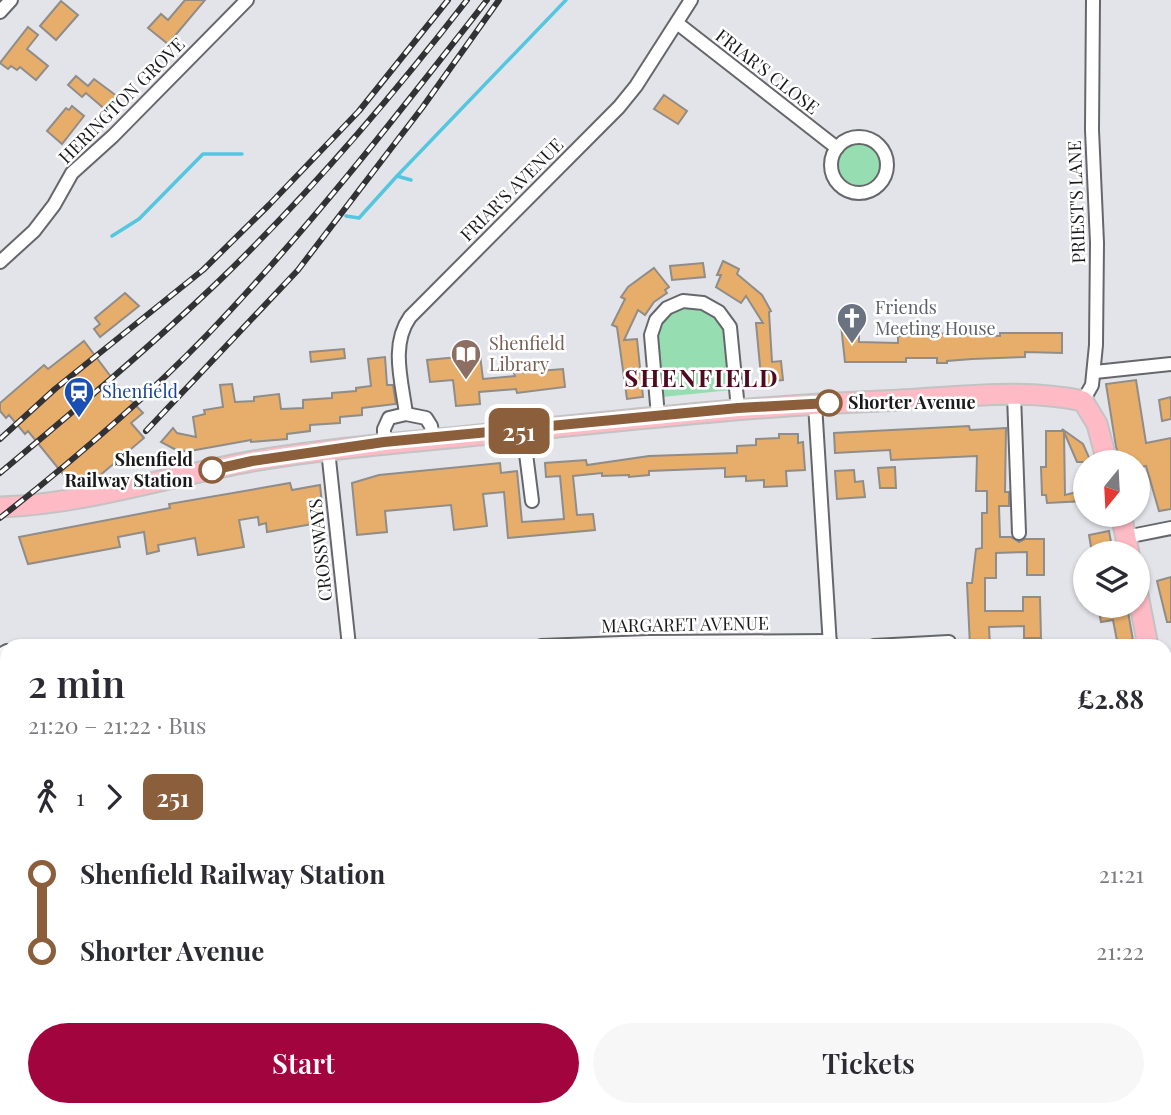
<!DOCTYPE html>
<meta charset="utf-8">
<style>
body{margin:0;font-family:"Playfair Display",serif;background:#f7f7f7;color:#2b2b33;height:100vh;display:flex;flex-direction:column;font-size:26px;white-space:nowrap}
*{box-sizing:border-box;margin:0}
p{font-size:23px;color:#7c7c81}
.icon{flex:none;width:38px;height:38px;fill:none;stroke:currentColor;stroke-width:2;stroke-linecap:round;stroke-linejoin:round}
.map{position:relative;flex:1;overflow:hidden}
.side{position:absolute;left:0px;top:639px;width:1172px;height:478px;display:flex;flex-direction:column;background:#fff;border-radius:21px 21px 0 0;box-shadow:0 2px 5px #0004}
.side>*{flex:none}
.badge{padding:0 14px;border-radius:10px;font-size:24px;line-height:46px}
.needle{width:46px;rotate:198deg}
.controls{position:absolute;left:1073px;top:450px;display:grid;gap:14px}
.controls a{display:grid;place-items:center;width:77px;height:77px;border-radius:50%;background:#fff;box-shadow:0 2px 5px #0004;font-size:35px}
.map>.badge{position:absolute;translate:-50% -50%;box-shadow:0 0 0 4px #fff}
.legs{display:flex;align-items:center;gap:10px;height:77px;padding:0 28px;font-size:23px}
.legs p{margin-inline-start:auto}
.summary{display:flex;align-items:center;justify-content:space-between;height:119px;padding:0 28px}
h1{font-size:38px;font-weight:600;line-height:52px}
.cta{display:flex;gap:14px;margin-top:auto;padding:14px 28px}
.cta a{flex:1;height:80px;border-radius:42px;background:#a2043d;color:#fff;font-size:28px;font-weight:600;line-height:80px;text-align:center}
.cta a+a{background:#f7f7f7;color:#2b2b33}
ul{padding:0 28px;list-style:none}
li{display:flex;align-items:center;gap:24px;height:77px;font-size:26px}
li i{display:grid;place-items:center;width:10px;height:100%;margin:0 9px;background:currentColor}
li i::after{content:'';width:18px;height:18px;margin:-9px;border:5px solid;border-radius:50%;background:#fff}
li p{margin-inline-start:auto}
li:first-child i{background:linear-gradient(#0000 50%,currentColor 0)}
li:last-child i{background:linear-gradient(currentColor 50%,#0000 0)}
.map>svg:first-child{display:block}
</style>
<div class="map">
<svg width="1171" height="1115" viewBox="0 0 1171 1115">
<rect width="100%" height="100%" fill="#e3e4e9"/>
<!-- green -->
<g fill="#96deb1">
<circle cx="859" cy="165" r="23"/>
<path d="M683,305L711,310L726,327L732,390L662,397C660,375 649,334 665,316C670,311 677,308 683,305Z"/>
<path d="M1171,785V1115H792L796,1110H1166V786Z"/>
</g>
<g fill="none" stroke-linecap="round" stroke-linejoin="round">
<!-- stream -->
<g stroke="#55c6df" stroke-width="3.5">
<path d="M397,176L566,0"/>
<path d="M346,216L359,218L397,176L411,180"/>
<path d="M112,236L139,219L203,154H242"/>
</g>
</g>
<!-- building -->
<g fill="#e7ae6b" stroke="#908c88" stroke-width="2">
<path d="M185,0H205L168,44L148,28L161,14L168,20Z"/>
<path d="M61,1L78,15L56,40L40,26Z"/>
<path d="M28,27L38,35L27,49L48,66L36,80L20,67L17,70L11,66L8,69L0,63Z"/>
<path d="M76,76L88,86L94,79L118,97L107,111L86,93L82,97L68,85Z"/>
<path d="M664,95L687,111L678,124L654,109Z"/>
<path d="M72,106L84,116L62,144L47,131L66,108L69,110Z"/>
<path d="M723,261L739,269L737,274L762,295L771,311L769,312L772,362L781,361L783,380L773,381L774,386L762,387L756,323H763L746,296L741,303L716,287L721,275H717Z"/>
<path d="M703,263L705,277L672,280L670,266Z"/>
<path d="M654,268L669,287L665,290L667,293L654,302L645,315L638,310L624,340L637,339L643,397L627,399L617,327L612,325L625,299L621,297L628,287Z"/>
<path d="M125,293L139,306L100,337L94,329L100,324L95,318Z"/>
<path d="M859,324V342L898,343V336H905V332L1000,336V333H1062V353L1025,352V357L972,359L947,361V363H937V358H906V362H845L841,325Z"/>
<path d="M84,341L121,390L143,413L131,423L144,438L91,483L86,480L81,485L76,479L71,484L28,431L25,434L9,415L6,418L0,411V403L44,365L48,369Z"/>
<path d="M344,349L345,358L311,362L310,352Z"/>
<path d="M480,355L483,379L515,376L514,373L563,369L565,387L517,393L516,389L479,392L480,404L456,406L453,380L430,382L427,360Z"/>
<path d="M385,357L387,385H393L396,404L362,408V415L340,417V423L310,425V431L287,434V439L251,442V440L190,451H178L161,442L173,428L177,433L196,437L193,417L205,414L204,410L223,407L220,385L232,384L235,402L254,401V397L279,394L281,409L303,408V400L332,398V393L356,391V388L371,386L368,359Z"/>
<path d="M1136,380L1146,443L1171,438V509L1159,511L1146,466L1138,468V462H1121L1116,447L1106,384Z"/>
<path d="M1171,397V419L1162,421L1159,400Z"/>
<path d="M969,426L970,430L1006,428L1005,492H1009V506H999L1000,537H1011L1019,542L1025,539H1044V575H1027V552L996,553V578H985V611H1023V597H1040L1041,638H1024V626L989,627L990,646H970L967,583H972L976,549L982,548V513H987V491H976L977,456L891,460L890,450L835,453L834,433Z"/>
<path d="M1062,429L1083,444L1091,462H1077L1064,432L1065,495L1085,490V501L1047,503L1046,495H1042L1041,467H1046V431H1063Z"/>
<path d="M779,434H798V443L803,442L805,470L786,471L787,486L764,487V480L746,481V476L725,477V468L649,471V475L629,477V475L602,476V473L573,476L577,515L593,514L595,530L508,538L504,492L483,494L487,526L454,530L451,505L385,511L387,532L357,535L352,483L379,475L500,463L501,473L517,471L522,522L564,519L560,476L546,477L545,463L586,460L587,465L649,456L737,453V446L756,445V439L779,438Z"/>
<path d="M895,467L896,488H880L878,468Z"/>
<path d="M854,470L855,482L863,481L865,497L837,499L835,471Z"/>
<path d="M290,483L292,490L320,485L324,522L267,532L266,523L259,525L258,517L239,520L244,547L198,555L195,538L158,545L159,551L147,554L144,532L118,537L120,547L28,564L19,537L170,508L169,504Z"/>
<path d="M1109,531L1113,553H1092L1089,535Z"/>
<path d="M1171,577V622H1167L1157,581Z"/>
<path d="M1127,606L1134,646H1118L1113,620L1101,622L1099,611Z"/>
</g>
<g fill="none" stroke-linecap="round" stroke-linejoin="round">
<!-- street casing -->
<g stroke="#66676b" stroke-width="16">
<g id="street">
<path d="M0,12L11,0"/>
<path d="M677,23L837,148"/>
<circle cx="859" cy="165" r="28"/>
<path d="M0,262L34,231L54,205L72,173L113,136L247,0"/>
<path d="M1095,372L1171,364"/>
<path d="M1014,395L1019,533"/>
<path d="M1083,401L1092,385L1096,345L1097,243L1092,130L1093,0"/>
<path d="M815,404L830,646"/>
<path d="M406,414C402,382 390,345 410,317L619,107L636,86L691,0"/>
<path d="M658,416L651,335L656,320L667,308L683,301L703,303L719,312L730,327L738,409"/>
<path d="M523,430L532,501"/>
<path d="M384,442V429L389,418L406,414L426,418L431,426L433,438"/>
<path d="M328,450L349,646"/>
<path d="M1126,537L1171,528"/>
<path d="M541,646L649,642L830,641"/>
<path d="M874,646L949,642"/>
<path d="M0,655L7,651"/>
<path d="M0,923L7,918"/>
<path d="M301,1110L305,1115"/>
<path d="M617,1110L621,1115"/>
<path d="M123,1115L131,1110"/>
</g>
</g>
<!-- primary casing -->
<g stroke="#c3c3c4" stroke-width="23">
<g id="primary">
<path d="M0,507C86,504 169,476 253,461C335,447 416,442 498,433C626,420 753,406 881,401C947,399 1018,387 1083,401L1097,424L1107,462"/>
<path d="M1121,514L1129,553"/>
<path d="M1138,595L1148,646"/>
<path d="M1166,740L1170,769"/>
<path d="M642,1115L644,1110"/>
</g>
</g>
<!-- street -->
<use href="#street" stroke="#fff" stroke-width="12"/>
<!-- primary -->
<use href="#primary" stroke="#febac5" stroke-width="19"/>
<!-- rail casing -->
<g stroke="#323234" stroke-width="6">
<g id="rail">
<path d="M146,431L298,270L422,108L499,0"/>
<path d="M0,439L55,389L203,270L269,205L359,111L448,0"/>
<path d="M0,473C75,410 150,347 220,280C310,193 391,98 467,0"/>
<path d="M0,518C70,463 145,399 207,335C308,230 398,114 487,0"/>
</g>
</g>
<!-- rail -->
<use href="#rail" stroke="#fff" stroke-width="3.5" stroke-dasharray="10" stroke-linecap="butt"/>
</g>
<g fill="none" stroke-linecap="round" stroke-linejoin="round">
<!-- line-1 casing -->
<g stroke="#fff" stroke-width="16">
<path id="line-1" d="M212,470L252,461L384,442L738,408L829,403"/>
</g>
<!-- line-1 -->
<use href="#line-1" stroke="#8b5e3c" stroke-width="10"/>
</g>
<!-- icons -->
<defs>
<g id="church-pin" transform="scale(1.575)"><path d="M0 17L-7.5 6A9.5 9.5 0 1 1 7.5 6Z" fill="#6b7280" stroke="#fff"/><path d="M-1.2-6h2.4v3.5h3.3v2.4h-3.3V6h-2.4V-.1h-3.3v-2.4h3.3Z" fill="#fff"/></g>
<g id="library-pin" transform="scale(1.575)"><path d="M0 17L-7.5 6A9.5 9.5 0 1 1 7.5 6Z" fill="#8d6e63" stroke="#fff"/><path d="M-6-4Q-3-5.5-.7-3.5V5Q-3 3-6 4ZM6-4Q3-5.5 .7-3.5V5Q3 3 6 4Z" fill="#fff"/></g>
<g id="station-pin" transform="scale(1.575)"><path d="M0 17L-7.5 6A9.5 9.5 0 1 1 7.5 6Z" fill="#1a4fb4" stroke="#fff"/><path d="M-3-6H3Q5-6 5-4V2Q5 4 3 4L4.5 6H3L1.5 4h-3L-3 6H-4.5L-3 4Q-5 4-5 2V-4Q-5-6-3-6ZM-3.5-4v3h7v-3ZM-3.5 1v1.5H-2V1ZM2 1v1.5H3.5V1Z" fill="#fff"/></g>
</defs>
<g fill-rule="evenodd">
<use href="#church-pin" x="852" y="318"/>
<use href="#library-pin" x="466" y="354"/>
<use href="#station-pin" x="79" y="392"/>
</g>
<!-- markers -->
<g fill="#fff" stroke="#8b5e3c" stroke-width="3.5">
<circle cx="829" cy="403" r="12"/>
<circle cx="212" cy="470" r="12"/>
</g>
<g text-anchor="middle" stroke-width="5" stroke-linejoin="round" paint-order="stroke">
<!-- street labels -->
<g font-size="18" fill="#1a1a1c" stroke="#fff">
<text transform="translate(767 72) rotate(38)" y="6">FRIAR'S CLOSE</text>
<text transform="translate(122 101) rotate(-45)" y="6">HERINGTON GROVE</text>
<text transform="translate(512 190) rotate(-45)" y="6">FRIAR'S AVENUE</text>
<text transform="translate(1077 202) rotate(-92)" y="6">PRIEST'S LANE</text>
<text transform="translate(321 550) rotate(-96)" y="6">CROSSWAYS</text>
<text transform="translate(685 625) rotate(-1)" y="6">MARGARET AVENUE</text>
</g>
<!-- worship labels -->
<g font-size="18" fill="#5b616d" stroke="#fff" text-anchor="start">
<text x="875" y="314">Friends<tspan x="875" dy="21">Meeting House</tspan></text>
</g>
<!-- education labels -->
<g font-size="18" fill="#785e54" stroke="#fff" text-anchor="start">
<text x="489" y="350">Shenfield<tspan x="489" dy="21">Library</tspan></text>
</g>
<!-- transit labels -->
<g font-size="18" fill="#164399" stroke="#fff" text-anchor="start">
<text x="102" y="398">Shenfield</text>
</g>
<!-- stop labels -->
<g font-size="18" font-weight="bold" fill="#1a1a1c" stroke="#fff" text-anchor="start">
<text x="848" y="409">Shorter Avenue</text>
<text x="193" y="466" text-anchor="end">Shenfield<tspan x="193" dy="21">Railway Station</tspan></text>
</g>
<!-- district labels -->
<g font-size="24" font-weight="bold" letter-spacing="2" fill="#500a1d" stroke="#fff">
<text x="702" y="387">SHENFIELD</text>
</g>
</g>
</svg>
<div class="controls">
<a><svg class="needle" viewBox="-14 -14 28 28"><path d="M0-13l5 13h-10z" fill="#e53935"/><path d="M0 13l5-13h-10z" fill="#7c7c81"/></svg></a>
<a><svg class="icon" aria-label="layers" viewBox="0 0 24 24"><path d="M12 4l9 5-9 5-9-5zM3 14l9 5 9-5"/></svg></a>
</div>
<b class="badge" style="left:519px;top:431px;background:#8b5e3c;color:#fff">251</b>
<section class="side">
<div class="summary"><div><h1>2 min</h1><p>21:20 – 21:22 · Bus</p></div><b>£2.88</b></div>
<div class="legs"><svg class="icon" aria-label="walk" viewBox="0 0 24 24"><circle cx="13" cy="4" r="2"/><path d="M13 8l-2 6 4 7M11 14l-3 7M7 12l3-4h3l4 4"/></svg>1<svg class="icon" aria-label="forward" viewBox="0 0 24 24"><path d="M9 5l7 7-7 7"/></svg><b class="badge" style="background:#8b5e3c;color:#fff">251</b></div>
<ul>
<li><i style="color:#8b5e3c"></i><b>Shenfield Railway Station</b><p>21:21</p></li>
<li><i style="color:#8b5e3c"></i><b>Shorter Avenue</b><p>21:22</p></li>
</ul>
<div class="cta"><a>Start</a><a>Tickets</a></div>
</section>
</div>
